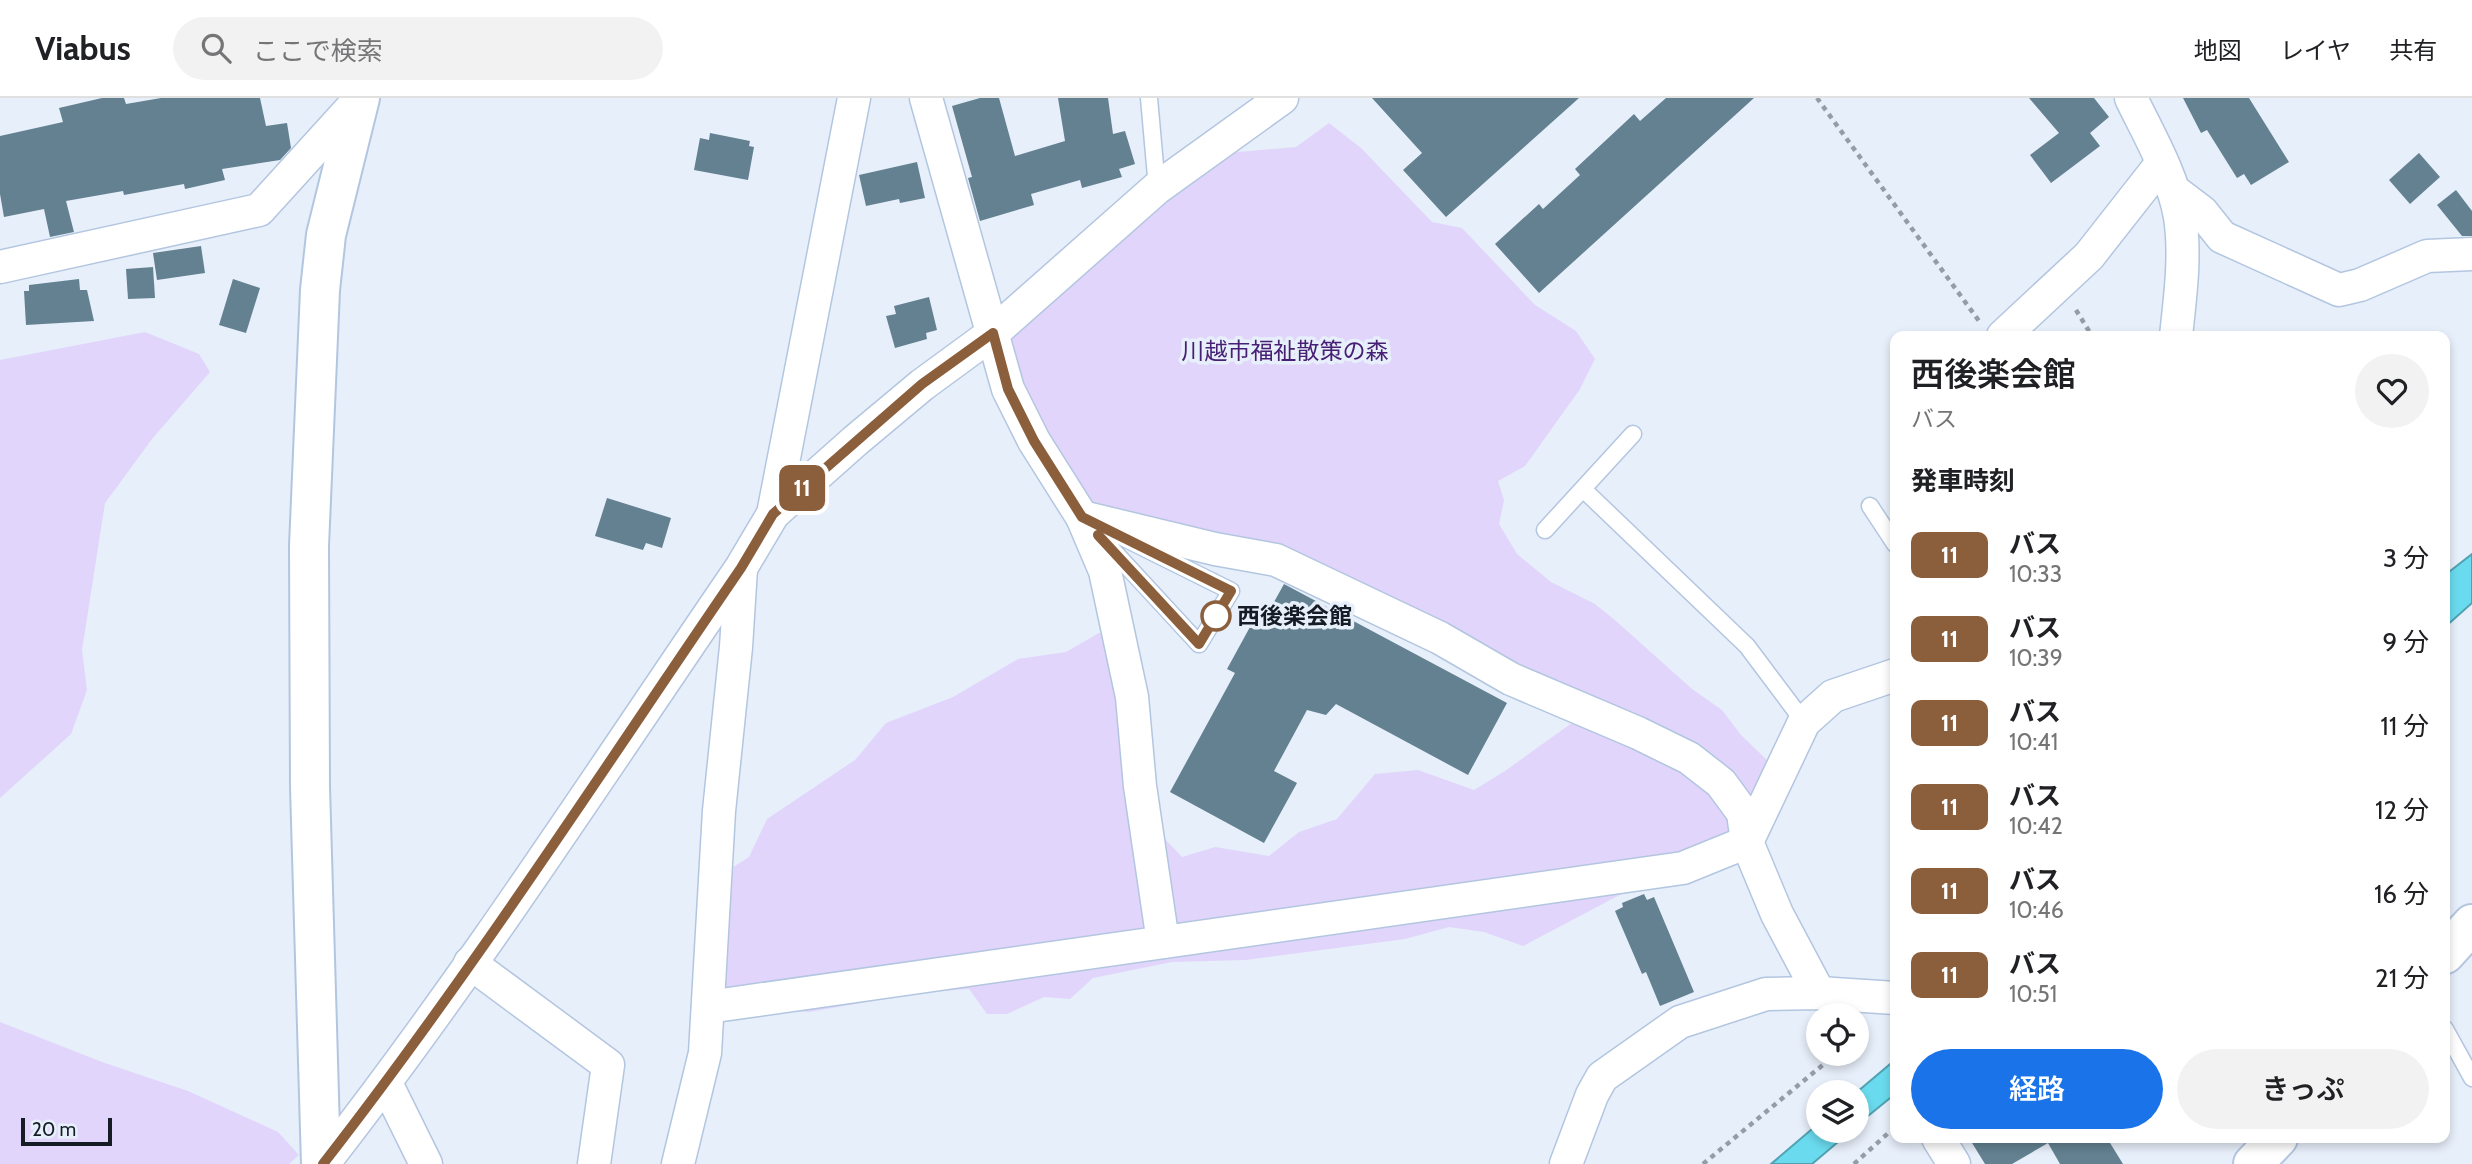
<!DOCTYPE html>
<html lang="ja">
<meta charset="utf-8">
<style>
body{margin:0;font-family:Cabin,"Noto Sans JP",sans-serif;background:#f2f2f2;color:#202124;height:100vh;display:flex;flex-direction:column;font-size:26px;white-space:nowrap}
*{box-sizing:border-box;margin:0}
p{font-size:23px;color:#757577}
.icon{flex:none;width:38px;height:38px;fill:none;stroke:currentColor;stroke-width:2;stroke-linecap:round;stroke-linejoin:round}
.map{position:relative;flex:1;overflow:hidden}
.sheet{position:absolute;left:1890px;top:233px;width:560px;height:812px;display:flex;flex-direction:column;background:#fff;border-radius:14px;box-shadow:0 4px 10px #0003}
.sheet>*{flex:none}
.badge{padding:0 14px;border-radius:10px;font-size:24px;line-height:46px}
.buttons{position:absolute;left:1806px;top:905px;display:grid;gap:14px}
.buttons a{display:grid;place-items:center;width:63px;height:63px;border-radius:50%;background:#fff;box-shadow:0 4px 10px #0003;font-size:35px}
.scale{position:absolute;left:21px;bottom:18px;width:91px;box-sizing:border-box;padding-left:7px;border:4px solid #151c25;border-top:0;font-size:19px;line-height:24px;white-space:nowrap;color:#151c25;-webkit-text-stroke:5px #e7effa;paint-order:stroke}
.map>.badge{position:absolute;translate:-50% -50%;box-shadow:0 0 0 4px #fff}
h2{padding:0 21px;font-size:26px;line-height:63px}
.round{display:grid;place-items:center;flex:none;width:74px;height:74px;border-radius:37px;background:#f2f2f2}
.headline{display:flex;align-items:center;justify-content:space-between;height:119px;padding:0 21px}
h1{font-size:33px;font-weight:600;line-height:52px}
.cta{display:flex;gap:14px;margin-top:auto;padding:14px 21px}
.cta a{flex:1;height:80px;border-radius:42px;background:#1a73e8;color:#fff;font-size:28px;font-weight:600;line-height:80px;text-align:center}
.cta a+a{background:#f2f2f2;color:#202124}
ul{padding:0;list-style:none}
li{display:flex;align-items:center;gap:21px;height:84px;padding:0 21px}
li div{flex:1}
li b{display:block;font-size:26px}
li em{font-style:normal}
li .badge{min-width:77px;font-weight:700;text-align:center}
header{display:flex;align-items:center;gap:42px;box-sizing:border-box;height:98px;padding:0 35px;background:#fff;border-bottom:2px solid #e0e0e0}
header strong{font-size:33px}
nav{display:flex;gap:38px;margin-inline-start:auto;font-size:24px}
.search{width:490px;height:63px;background:#f2f2f2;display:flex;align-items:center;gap:18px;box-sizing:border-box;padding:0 24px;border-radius:38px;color:#757577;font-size:26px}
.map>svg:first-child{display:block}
</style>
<header>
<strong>Viabus</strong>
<div class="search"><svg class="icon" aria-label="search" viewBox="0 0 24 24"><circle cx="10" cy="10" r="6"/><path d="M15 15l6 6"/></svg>ここで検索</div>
<nav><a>地図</a><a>レイヤ</a><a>共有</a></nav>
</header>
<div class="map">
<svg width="2472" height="1066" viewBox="0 0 2472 1066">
<rect width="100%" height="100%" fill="#e7effa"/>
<!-- green -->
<g fill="#e1d5fb">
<path d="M1329,25L1361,50L1432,124L1462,130L1535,207L1576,233L1595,261L1580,291L1525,368L1498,383L1504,402L1499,426L1517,456L1551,484L1595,506L1616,523L1692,591L1722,612L1741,637L1769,664L1762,681L1748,701L1733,737L1523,848L1484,834L1449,829L1405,841L1246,862L1172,864L1093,880L1070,901L1044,899L1007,916H987L969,891L925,894L809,914L746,910L693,872L700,827L724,775L749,759L767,721L855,662L886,625L953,599L1018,561L1066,554L1099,535L1131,543L1163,739L1182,759L1215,749L1269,758L1299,734L1337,721L1375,676L1418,672L1474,692L1505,673L1576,622L1543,582L1134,419L1092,405L1072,380L1037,320L1010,259L1014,222L1226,55L1296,49Z"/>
<path d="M145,234L199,256L210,274L152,341L105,405L82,552L87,592L71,636L0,700V262Z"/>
<path d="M0,924L102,964L188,993L278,1034L299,1057L289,1066H0Z"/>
</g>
<!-- water -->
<g fill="#6adbee" stroke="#50a2b2" stroke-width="2">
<path d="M2472,456V505L2445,529V477Z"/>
<path d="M1895,962V996L1857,1027V994Z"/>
<path d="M1818,1026V1032L1851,1033L1812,1066H1771Z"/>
</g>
<!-- building -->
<g fill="#638191">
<path d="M102,0H124L126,6L161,0H260L266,28L287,25L291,50L280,62L222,71L225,82L185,91L184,86L124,97L123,93L66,103L74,134L50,139L44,111L4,119L0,96V38L63,24L59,10Z"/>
<path d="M980,0H999L1015,58L1065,43L1058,0H1108L1113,36L1125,33L1135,66L1119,71L1122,79L1082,90L1080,82L1031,96L1034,107L980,123L968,80L972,79L952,8Z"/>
<path d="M1372,0H1579L1446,119L1403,72L1422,55Z"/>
<path d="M1666,0H1754L1539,195L1495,146L1539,106L1543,111L1580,77L1575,71L1634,16L1640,23Z"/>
<path d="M2029,0H2094L2109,19L2090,35L2100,48L2051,85L2030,57L2059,35Z"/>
<path d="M2183,0H2249L2289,64L2251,87L2244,76L2237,80L2207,32L2201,35Z"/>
<path d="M710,35L750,43L749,48L754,49L748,82L694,72L700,40L709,42Z"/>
<path d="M2419,55L2440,79L2410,106L2389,82Z"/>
<path d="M917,64L925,100L900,105L899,101L866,108L859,77Z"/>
<path d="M2456,92L2472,113V138H2462L2437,107Z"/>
<path d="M201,148L205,175L157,182L153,155Z"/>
<path d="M153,169L155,200L128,201L126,171Z"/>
<path d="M79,181L80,192H87L94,223L26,227L24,193H29V187Z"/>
<path d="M233,181L260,190L246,235L219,227Z"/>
<path d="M929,199L937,232L926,235L927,241L895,250L886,218L896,216L894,208Z"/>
<path d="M607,400L671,420L662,450L646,445L643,452L595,438Z"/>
<path d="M1284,486L1507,605L1468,677L1336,606L1326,617L1307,612L1274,673L1297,685L1264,745L1170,694L1235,575L1227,571L1256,518L1264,522Z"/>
<path d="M1644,796L1647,802L1654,799L1694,894L1660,908L1646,874L1642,876L1615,813L1623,809L1622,805Z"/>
<path d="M1969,1040H2107L2123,1066H2060L2048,1045L2012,1066H1985Z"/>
</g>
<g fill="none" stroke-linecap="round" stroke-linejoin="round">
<!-- lane casing -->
<g stroke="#b3c6e0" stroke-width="19">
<g id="lane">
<path d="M1149,0L1157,90"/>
<path d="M1583,391L1747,548L1804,624"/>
<path d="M1870,408L1895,446"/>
<path d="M1082,419L1231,493L1199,546Z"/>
<path d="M1545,432L1633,336"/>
<path d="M2445,931L2472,980"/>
</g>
</g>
<!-- street casing -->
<g stroke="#b3c6e0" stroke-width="35">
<g id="street">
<path d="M926,0L1008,291L1034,343L1082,419L1105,473L1132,599L1140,688L1163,844"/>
<path d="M2131,0C2149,37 2173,78 2180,119C2186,158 2180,200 2176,238"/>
<path d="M2173,92L2202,114L2222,139L2339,192L2360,187L2427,158L2472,156"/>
<path d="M0,169L259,112L359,2"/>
<path d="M2003,238L2089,158L2162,65"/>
<path d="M773,416L854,0"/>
<path d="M1082,419L1215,451L1276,462L1440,540L1511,581L1638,635L1689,660L1721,685L1743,715L1747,744"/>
<path d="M1747,744L1804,624L1833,598L1895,577"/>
<path d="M470,865L608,967L594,1066"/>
<path d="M708,909L1683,770L1747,744L1777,816L1819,895"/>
<path d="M386,985L426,1066"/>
<path d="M1938,1040L1954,1066"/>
<path d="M323,1066C472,875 604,670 741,470L773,416L855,343L922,287L993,235L1157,90L1282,0"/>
<path d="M678,1066L705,955L719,713L736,549L741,471"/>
<path d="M1566,1066L1592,997L1602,979L1680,924L1766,896L1819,895L1895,900"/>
</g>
</g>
<!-- secondary casing -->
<g stroke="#b3c6e0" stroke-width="42">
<g id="secondary">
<path d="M2445,856L2472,826"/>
<path d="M321,1066L310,689L309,448L320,192L326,137L360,0"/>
<path d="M2253,1066L2278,1040"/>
</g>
</g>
<!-- path -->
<g stroke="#949ca6" stroke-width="4.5" stroke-dasharray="5 5" stroke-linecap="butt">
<path d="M1817,0L1979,223"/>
<path d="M2076,212L2092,238"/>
<path d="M1857,938L1867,930"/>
<path d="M1703,1066L1836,956"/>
<path d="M1854,1066L1895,1029"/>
</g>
<!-- lane -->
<use href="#lane" stroke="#fff" stroke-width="16"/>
<!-- street -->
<use href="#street" stroke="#fff" stroke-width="32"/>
<!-- secondary -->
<use href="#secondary" stroke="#fff" stroke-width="38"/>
</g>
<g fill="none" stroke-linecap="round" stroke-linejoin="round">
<!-- line casing -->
<g stroke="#fff" stroke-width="16">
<path id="line" d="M323,1066C472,875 604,670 741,470L773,416L922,286L993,235L1008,291L1034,343L1082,419L1231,493L1199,546L1098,437"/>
</g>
<!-- line -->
<use href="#line" stroke="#8b5e3c" stroke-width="10"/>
</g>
<!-- markers -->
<circle fill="#fff" stroke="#8b5e3c" stroke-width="3.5" cx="1216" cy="518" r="14"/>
<g text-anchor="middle" stroke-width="7" stroke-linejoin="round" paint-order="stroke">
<!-- park labels -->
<g font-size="23" fill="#472074" stroke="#e7effa">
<text x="1285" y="261">川越市福祉散策の森</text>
</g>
<!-- stop labels -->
<g font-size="23" font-weight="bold" fill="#151c25" stroke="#e7effa" text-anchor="start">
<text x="1237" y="526">西後楽会館</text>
</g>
</g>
</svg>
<div class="buttons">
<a><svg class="icon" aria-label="locate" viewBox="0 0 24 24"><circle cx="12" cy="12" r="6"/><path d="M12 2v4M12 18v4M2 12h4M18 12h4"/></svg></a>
<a><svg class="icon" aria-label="layers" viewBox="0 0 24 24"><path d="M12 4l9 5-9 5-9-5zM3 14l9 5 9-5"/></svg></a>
</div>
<div class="scale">20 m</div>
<b class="badge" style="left:802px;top:390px;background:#8b5e3c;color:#fff">11</b>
<section class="sheet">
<div class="headline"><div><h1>西後楽会館</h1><p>バス</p></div><a class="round"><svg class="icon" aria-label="heart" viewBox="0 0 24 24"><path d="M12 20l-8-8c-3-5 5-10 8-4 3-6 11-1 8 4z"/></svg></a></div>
<h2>発車時刻</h2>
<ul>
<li><span class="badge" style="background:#8b5e3c;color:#fff">11</span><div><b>バス</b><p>10:33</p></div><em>3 分</em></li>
<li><span class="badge" style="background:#8b5e3c;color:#fff">11</span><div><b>バス</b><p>10:39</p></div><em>9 分</em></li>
<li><span class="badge" style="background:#8b5e3c;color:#fff">11</span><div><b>バス</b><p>10:41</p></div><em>11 分</em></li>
<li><span class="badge" style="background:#8b5e3c;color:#fff">11</span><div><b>バス</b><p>10:42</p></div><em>12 分</em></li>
<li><span class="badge" style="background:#8b5e3c;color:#fff">11</span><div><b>バス</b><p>10:46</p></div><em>16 分</em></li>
<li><span class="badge" style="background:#8b5e3c;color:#fff">11</span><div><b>バス</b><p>10:51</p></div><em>21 分</em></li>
</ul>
<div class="cta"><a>経路</a><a>きっぷ</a></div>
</section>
</div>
